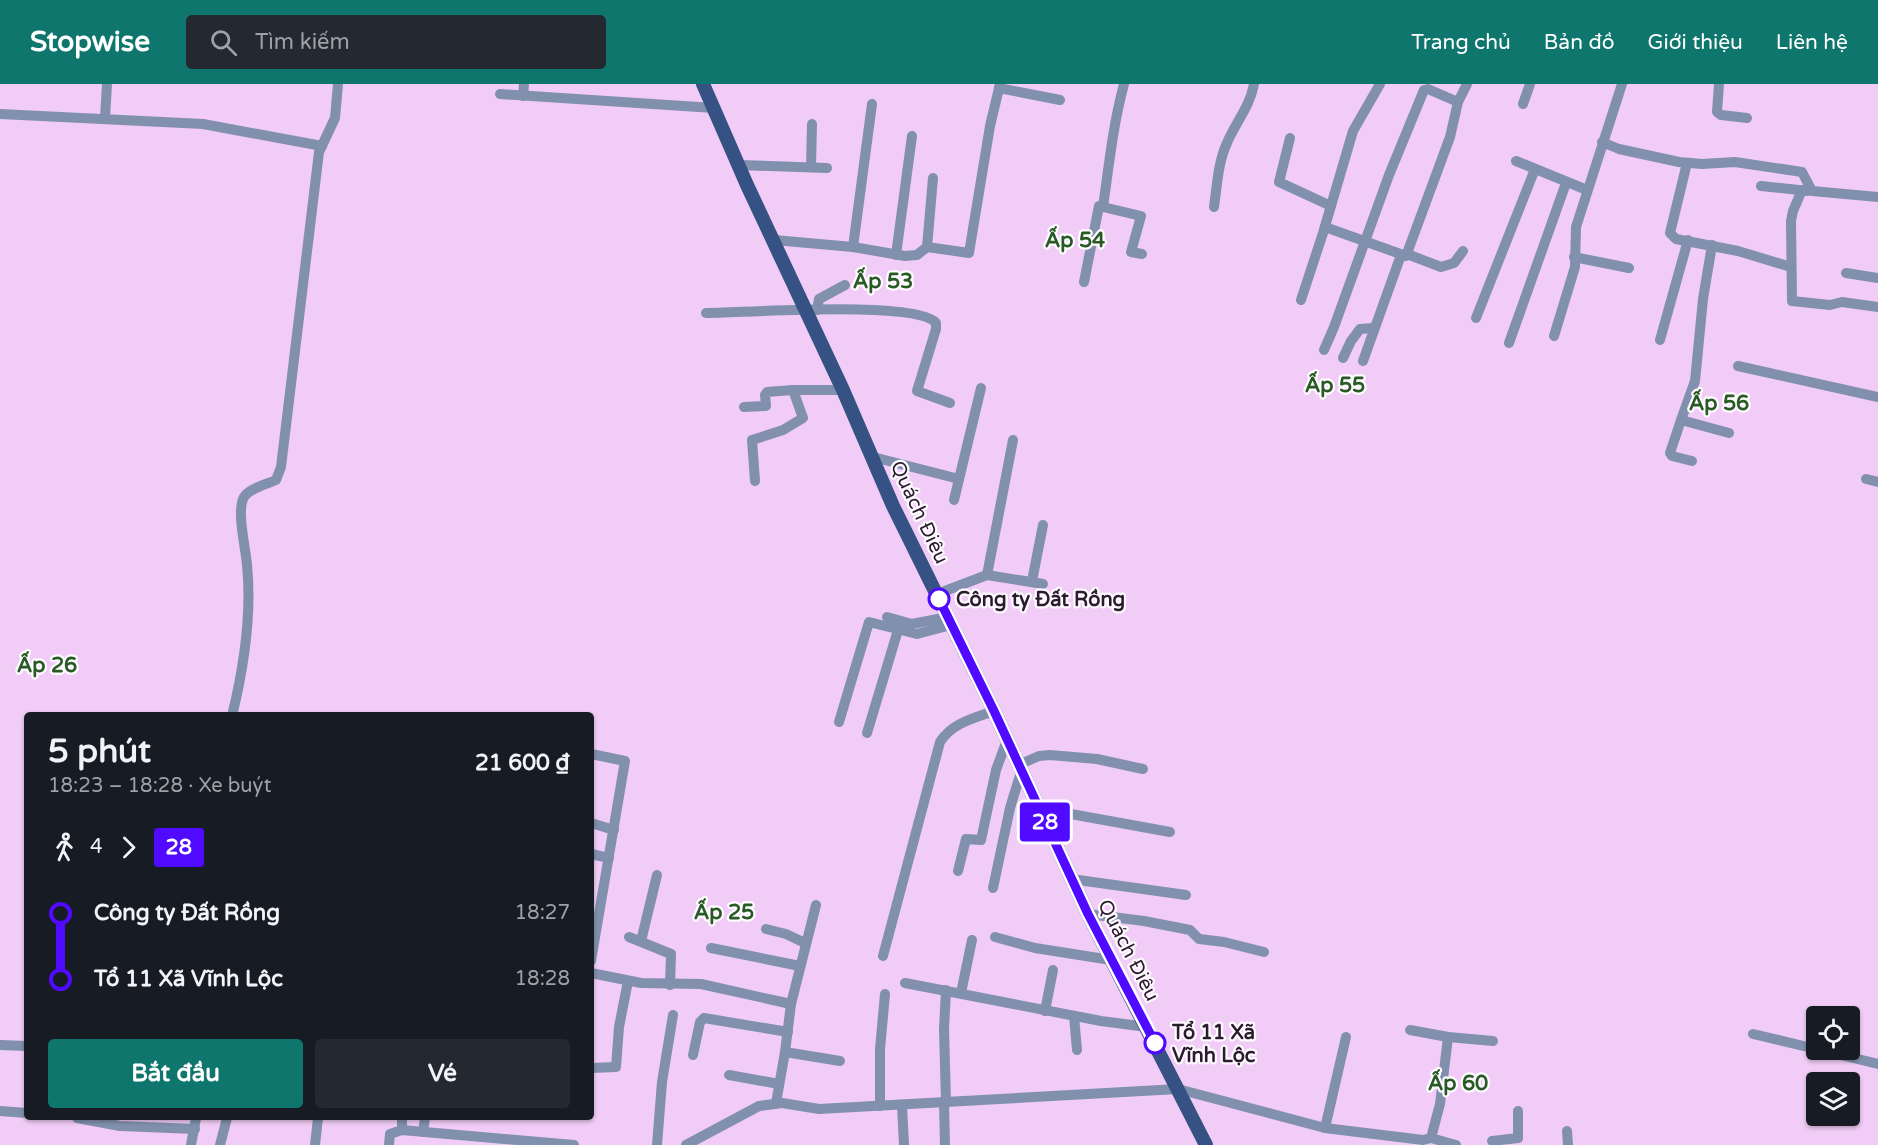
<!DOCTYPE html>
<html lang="vi">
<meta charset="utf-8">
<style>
body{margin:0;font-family:"Varela Round",sans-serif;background:#242831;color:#f1f3f6;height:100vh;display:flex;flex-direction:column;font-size:22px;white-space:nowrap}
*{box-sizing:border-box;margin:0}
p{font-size:20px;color:#9ea1a6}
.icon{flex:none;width:33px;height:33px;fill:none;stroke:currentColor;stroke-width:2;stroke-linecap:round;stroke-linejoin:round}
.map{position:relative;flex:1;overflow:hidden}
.details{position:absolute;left:24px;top:628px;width:570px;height:408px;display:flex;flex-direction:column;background:#171b24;border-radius:6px;box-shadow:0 2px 4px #0004}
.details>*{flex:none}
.badge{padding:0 12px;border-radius:4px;font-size:21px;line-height:39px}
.buttons{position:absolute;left:1806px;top:922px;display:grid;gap:12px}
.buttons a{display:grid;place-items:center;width:54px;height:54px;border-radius:6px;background:#171b24;box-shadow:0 2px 4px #0004;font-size:30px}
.map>.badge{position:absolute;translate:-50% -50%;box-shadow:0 0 0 3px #fff}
.legs{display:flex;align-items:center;gap:9px;height:66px;padding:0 24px;font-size:20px}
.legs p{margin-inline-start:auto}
.overview{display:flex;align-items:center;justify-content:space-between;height:102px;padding:0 24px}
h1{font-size:33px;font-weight:700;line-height:45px}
.cta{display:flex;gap:12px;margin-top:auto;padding:12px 24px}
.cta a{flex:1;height:69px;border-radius:6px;background:#0f766e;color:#fff;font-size:24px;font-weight:700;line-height:69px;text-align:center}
.cta a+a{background:#242831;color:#f1f3f6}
ul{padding:0 24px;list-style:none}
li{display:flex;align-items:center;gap:21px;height:66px;font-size:22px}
li i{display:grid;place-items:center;width:9px;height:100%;margin:0 8px;background:currentColor}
li i::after{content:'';width:15px;height:15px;margin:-8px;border:4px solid;border-radius:50%;background:#171b24}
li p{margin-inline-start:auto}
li:first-child i{background:linear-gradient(#0000 50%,currentColor 0)}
li:last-child i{background:linear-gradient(currentColor 50%,#0000 0)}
header{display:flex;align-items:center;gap:36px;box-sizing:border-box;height:84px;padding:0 30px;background:#0f766e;color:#fff}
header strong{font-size:28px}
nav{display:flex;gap:33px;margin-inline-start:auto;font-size:21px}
.search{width:420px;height:54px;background:#242831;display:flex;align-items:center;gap:15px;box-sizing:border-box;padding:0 21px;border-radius:6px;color:#9ea1a6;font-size:22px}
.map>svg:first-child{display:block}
</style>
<header>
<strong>Stopwise</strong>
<div class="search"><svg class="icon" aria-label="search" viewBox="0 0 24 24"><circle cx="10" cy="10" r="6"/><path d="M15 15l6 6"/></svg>Tìm kiếm</div>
<nav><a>Trang chủ</a><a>Bản đồ</a><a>Giới thiệu</a><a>Liên hệ</a></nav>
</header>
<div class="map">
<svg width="1878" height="1061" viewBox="0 0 1878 1061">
<rect width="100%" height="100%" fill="#f1ccf6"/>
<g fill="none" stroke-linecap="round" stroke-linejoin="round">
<!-- minor -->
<g stroke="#8090ad" stroke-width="10">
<path d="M1719,0L1717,28L1721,31L1747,34"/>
<path d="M999,4L1060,16"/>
<path d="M500,10L714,24"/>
<path d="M523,12L524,0"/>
<path d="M1523,20L1530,0"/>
<path d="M0,30L203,40L322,62"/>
<path d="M105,34L107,0"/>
<path d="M1290,54L1279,98L1331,122"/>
<path d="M1602,58L1619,65L1679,78L1702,80L1735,78L1802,88L1812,107L1878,113"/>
<path d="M1516,77L1587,106"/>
<path d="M1687,79L1670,149L1676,155L1738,167L1791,183"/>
<path d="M738,81L827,84"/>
<path d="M811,83L812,40"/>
<path d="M1761,102L1808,107"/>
<path d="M1802,106L1793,127L1791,137L1792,217L1830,221L1842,218L1878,223"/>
<path d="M1103,123L1141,132L1131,168L1142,170"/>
<path d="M1214,123C1217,102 1218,78 1227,59C1235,39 1250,23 1254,0"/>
<path d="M1325,143L1406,172L1450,53L1458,18L1467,0"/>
<path d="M774,156L853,163L905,172L917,171L927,163L933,94"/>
<path d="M1712,161L1703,215L1695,297L1681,336L1729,349"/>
<path d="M853,163L872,20"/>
<path d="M927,163L969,169L990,42L1000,0"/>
<path d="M1407,170L1441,183L1454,179L1463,167"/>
<path d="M896,171L912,52"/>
<path d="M1574,173L1629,184"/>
<path d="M1846,189L1878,194"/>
<path d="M1084,198L1099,122L1103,123C1109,81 1113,41 1124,0"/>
<path d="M1301,216L1323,149L1353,47L1380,0"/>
<path d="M817,226L819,215L845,201"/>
<path d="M706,229C743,229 917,216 936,239V245L917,307L950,319"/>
<path d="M1476,234L1535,85"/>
<path d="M1554,252L1575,183L1576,143L1622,0"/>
<path d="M1660,256L1688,156"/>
<path d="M1509,259L1566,99"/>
<path d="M1324,266L1334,243L1389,91L1424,6L1428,5L1458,18"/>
<path d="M1343,274L1351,257L1360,245L1374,244"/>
<path d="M1363,277L1401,171"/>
<path d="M1738,282L1878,313"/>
<path d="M744,323L766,322L765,311L767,308L793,306"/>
<path d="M1681,336L1670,369L1672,372L1692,377"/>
<path d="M873,373L959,395"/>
<path d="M1866,395L1878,398"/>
<path d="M755,397L752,356L783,346L803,334L793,306H843"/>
<path d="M954,416L981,304"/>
<path d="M987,491L1013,356"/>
<path d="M1032,497L1043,441"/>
<path d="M937,510L987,491L1043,500"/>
<path d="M887,533L912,540L948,533"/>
<path d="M232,632C244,583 252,531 247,481C246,465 236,427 244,413C250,404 267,400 276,396L281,383L319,68L335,34L338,0"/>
<path d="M839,638L869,538L917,550L951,541"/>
<path d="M867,649L898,546"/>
<path d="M591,670L625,677L591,877"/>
<path d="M1018,681L1039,672L1050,671L1097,675L1143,685"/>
<path d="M1038,724L1170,748"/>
<path d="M591,739L614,746"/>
<path d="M591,770L609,774"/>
<path d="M958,787L966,755L981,756L996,686L1007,656"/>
<path d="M1071,795L1186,811"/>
<path d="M993,804L1010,724L1021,688"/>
<path d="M1088,830L1144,837L1190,846L1199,855L1224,858L1264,868"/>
<path d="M766,845L786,850L805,859"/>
<path d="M629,853L671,870L670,901"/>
<path d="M995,853L1035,864L1111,876"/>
<path d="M641,857L657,791"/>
<path d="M711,864L800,882"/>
<path d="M883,872L940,658C952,639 974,634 994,627"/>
<path d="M591,889L641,899L701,900L791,920"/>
<path d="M905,899L1101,937L1147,943"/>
<path d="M961,909L972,856"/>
<path d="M1045,927L1053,886"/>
<path d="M1074,932L1077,966"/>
<path d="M1410,946L1448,953L1493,957"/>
<path d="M1753,950L1816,965"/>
<path d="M0,961L27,962"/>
<path d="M1820,966L1878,980"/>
<path d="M785,968L840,977"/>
<path d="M693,971L700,938L704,934L788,948"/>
<path d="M591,984L616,983L619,943L628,897"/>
<path d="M729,991L779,1000"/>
<path d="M776,1019L785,968L791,920L816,821"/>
<path d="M944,1019L945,1061"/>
<path d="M946,1019L944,945L946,906"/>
<path d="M902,1021L904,1061"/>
<path d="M880,1022V965L885,910"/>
<path d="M0,1027L27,1029"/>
<path d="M77,1034L120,1042L195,1045"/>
<path d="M402,1034V1046"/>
<path d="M1325,1044L1346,953"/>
<path d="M1567,1047L1568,1061"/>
<path d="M423,1048L425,1034"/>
<path d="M1431,1054L1456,1061"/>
<path d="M1492,1057L1518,1054V1027"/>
<path d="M191,1061L196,1034"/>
<path d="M220,1061L227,1034"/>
<path d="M315,1061L318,1034"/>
<path d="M389,1061L390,1050L402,1046L574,1061"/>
<path d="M657,1061L662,998L673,931"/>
<path d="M686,1061L759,1022L782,1019L819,1025L1178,1005L1325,1044L1423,1056L1431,1054L1440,1020L1448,953"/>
</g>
<!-- major -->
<path stroke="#365183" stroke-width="14" d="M703,0L747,101L843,306L893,422L994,627L1088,830L1206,1061"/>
</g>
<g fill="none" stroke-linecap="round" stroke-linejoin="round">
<!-- line-1 casing -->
<g stroke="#fff" stroke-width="14">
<path id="line-1" d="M939,515L994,627L1088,830L1155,959"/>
</g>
<!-- line-1 -->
<use href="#line-1" stroke="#4f0aff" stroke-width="9"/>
</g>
<!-- markers -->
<g fill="#fff" stroke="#4f0aff" stroke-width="3">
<circle cx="939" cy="515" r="10"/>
<circle cx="1155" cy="959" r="10"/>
</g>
<g text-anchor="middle" stroke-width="4.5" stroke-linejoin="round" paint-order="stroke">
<!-- street labels -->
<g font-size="20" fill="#2a1c2c" stroke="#fefaff">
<text transform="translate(920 428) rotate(65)" y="7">Quách Điêu</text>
<text transform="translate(1129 866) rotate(63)" y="7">Quách Điêu</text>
</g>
<!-- stop labels -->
<g font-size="20" font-weight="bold" fill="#2a1c2c" stroke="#fefaff" text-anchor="start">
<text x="956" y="522">Công ty Đất Rồng</text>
<text x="1172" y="955">Tổ 11 Xã<tspan x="1172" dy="23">Vĩnh Lộc</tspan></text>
</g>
<!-- neighbourhood labels -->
<g font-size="21" font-weight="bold" fill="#285a23" stroke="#fefaff">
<text x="1075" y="163">Ấp 54</text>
<text x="883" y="204">Ấp 53</text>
<text x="1335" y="308">Ấp 55</text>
<text x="1719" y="326">Ấp 56</text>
<text x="47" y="588">Ấp 26</text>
<text x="724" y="835">Ấp 25</text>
<text x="1458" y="1006">Ấp 60</text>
</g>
</g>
</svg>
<div class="buttons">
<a><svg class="icon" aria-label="locate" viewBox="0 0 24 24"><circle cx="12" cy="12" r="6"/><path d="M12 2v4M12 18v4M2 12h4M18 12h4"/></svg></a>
<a><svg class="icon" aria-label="layers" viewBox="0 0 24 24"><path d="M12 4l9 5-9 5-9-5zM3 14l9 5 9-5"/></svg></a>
</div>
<b class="badge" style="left:1045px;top:738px;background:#4f0aff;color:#fff">28</b>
<section class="details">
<div class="overview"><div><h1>5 phút</h1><p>18:23 – 18:28 · Xe buýt</p></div><b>21 600 ₫</b></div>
<div class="legs"><svg class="icon" aria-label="walk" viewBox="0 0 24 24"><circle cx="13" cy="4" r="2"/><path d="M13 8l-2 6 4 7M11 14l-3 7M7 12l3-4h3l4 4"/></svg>4<svg class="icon" aria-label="forward" viewBox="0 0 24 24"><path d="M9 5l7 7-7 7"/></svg><b class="badge" style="background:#4f0aff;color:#fff">28</b></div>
<ul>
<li><i style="color:#4f0aff"></i><b>Công ty Đất Rồng</b><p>18:27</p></li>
<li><i style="color:#4f0aff"></i><b>Tổ 11 Xã Vĩnh Lộc</b><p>18:28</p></li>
</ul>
<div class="cta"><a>Bắt đầu</a><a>Vé</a></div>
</section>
</div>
